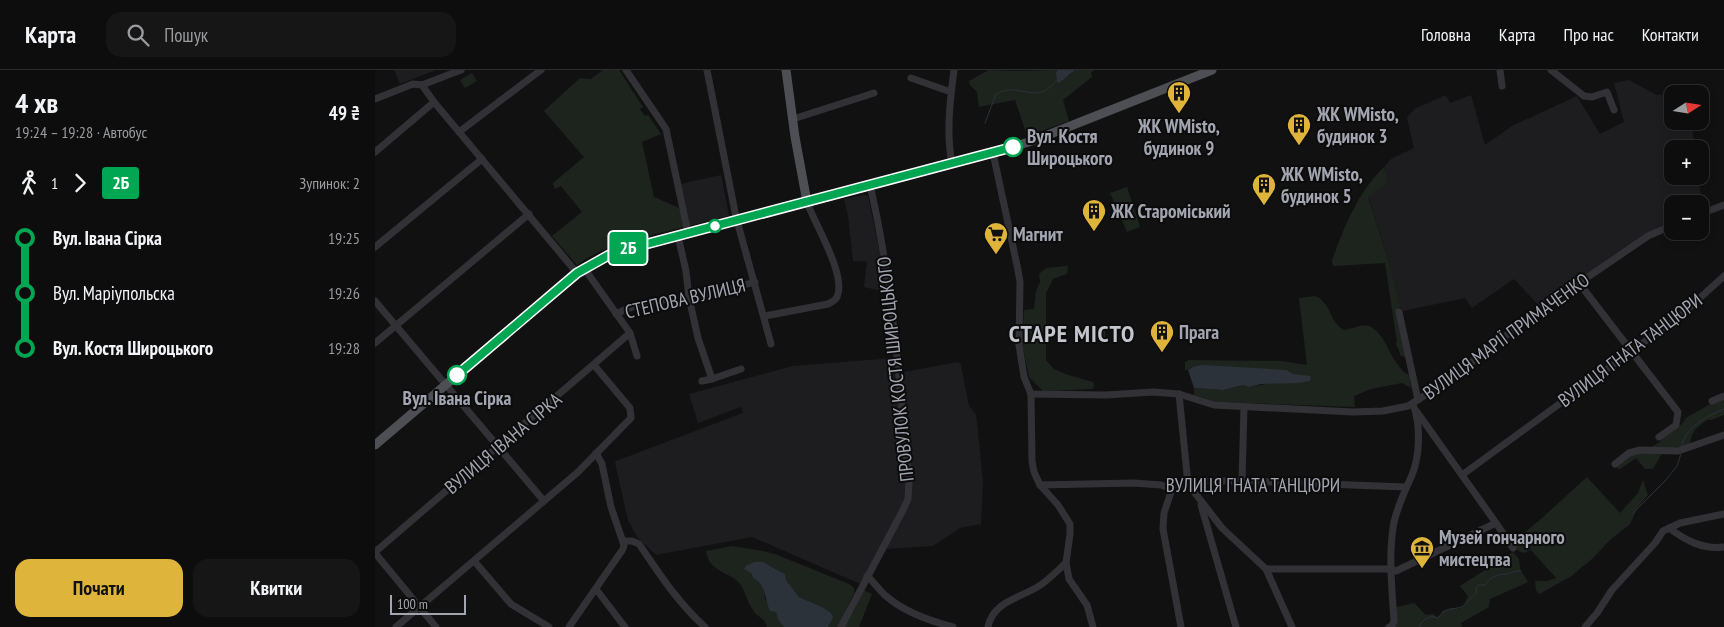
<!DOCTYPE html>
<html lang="uk">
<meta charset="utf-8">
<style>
body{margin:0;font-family:"PT Sans Narrow",sans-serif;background:#161617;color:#f1f3f6;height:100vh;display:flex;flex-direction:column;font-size:19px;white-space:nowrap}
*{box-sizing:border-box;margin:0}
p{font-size:16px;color:#9a9c9e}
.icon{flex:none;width:28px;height:28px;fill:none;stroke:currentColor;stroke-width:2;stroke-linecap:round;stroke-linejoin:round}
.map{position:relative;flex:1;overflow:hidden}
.panel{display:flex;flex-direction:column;background:#0d0d0e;width:375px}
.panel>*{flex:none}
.badge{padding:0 10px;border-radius:4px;font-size:18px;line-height:32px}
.needle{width:32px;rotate:78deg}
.fabs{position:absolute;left:1289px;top:15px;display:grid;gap:10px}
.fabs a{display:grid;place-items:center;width:45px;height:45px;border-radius:10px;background:#0d0d0e;box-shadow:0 2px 8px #0003,0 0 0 1px #2d2d2e;font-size:25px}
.scale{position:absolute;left:15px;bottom:12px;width:76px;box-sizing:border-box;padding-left:5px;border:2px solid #a3a6b1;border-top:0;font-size:14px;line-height:18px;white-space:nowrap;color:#a3a6b1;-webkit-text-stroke:4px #0c0c0d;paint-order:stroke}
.map>.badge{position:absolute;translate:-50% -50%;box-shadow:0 0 0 2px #fff}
.legs{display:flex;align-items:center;gap:8px;height:55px;padding:0 15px;font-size:16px}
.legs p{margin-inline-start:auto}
.overview{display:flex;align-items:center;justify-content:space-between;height:85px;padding:0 15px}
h1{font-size:28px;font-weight:700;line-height:38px}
.primary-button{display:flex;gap:10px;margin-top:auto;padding:10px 15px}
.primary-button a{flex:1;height:58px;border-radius:15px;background:#dfb43b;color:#111;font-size:20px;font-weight:700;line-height:58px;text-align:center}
.primary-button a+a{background:#161617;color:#f1f3f6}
ul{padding:0 15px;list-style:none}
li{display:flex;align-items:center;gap:18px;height:55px;font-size:19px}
li i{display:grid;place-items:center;width:8px;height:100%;margin:0 6px;background:currentColor}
li i::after{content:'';width:12px;height:12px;margin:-6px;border:4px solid;border-radius:50%;background:#0d0d0e}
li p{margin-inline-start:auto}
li:first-child i{background:linear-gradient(#0000 50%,currentColor 0)}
li:last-child i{background:linear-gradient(currentColor 50%,#0000 0)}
header{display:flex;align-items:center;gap:30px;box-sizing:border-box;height:70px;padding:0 25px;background:#0d0d0e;border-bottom:1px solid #2d2d2e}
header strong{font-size:24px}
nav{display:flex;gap:28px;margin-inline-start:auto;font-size:18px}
.search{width:350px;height:45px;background:#161617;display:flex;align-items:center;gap:12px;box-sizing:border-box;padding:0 18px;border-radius:15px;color:#9a9c9e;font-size:19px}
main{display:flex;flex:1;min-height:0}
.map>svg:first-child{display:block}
</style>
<header>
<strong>Карта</strong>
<div class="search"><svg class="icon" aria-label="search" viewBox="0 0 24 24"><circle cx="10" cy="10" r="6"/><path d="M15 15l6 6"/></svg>Пошук</div>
<nav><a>Головна</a><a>Карта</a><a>Про нас</a><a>Контакти</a></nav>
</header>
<main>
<section class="panel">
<div class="overview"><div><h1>4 хв</h1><p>19:24 – 19:28 · Автобус</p></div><b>49 ₴</b></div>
<div class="legs"><svg class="icon" aria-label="walk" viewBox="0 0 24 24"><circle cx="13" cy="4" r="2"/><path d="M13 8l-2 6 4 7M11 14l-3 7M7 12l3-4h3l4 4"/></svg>1<svg class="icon" aria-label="forward" viewBox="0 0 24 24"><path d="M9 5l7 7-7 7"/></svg><b class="badge" style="background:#00a651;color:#fff">2Б</b><p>Зупинок: 2</p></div>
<ul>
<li><i style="color:#00a651"></i><b>Вул. Івана Сірка</b><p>19:25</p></li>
<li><i style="color:#00a651"></i><span>Вул. Маріупольска</span><p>19:26</p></li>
<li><i style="color:#00a651"></i><b>Вул. Костя Широцького</b><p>19:28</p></li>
</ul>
<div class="primary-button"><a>Почати</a><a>Квитки</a></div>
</section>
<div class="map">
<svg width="1349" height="557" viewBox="0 0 1349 557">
<rect width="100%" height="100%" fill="#111112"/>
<!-- built -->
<g fill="#1d1d1f">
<path d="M19,0H61L25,14Z"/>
<path d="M1254,10L1282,25L1312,22V24H1298V51H1316L1320,79H1298V106H1323L1328,139L1325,140V134H1298L1297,151L1267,166L1164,236L1139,209L1097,238L1090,228L1028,241L1023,235L1015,196L993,126L1013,113L1009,97L1016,89L1039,78L1032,48L1039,39L1071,25L1075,33L1096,25L1110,75L1137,56L1202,26L1225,64L1249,52L1239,13Z"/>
<path d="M346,105L354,146L314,156L305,114Z"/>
<path d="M489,125L493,126L508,198L510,222L489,217L492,192L478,191L473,146L469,129Z"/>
<path d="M518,288L520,311L530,310L529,302L583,292L586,295L594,336L601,344L602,351L608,413L606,454L585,458L558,476L511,479L490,516L377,467L281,485L262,467L253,450L240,393L241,391L368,343L366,337L323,353L314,324L418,296Z"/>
</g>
<!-- green -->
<g fill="#1d241e">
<path d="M228,0H244L268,37L265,39L270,46L273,45L286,64L267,72L279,127L304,138L309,157C272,167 233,172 202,195L177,166L207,142L186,116L180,119L178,113L209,87L169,41L205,8L216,9Z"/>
<path d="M614,0L637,1L683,0L681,2L694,6L700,0H719L716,3L717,7L688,30L694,51L652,66L640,30L604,37L602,22L595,15L594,11Z"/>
<path d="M97,3L102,11L90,18L85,10Z"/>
<path d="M1009,97L1013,113L993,127L1015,196L1025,237L1022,241L1031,281L1030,287L1026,286L1021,274L1022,272L1010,193L958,196L957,191C969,157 983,122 1009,97Z"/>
<path d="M752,117L765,157L752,162L735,123Z"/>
<path d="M693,196L692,204L678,209L671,223V290L679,299L693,305L718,312L719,316L718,319L668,321L654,307L647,274L649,240L659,239L661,221L665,212L664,204L671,198Z"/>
<path d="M940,226C956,232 953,250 969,260C977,259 986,254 993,256C1011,260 1016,297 1034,305L1036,318L1027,313L996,319L979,326L980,337L841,332L819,325V318L848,320L868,315L874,317L902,312L924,313L918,304L912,300L818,297L813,300H810V292L814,290L907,291L932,295L924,228Z"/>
<path d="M716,259H730V269H717Z"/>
<path d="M1349,328V345L1336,350H1332C1322,357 1316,362 1315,375L1289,380L1278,399H1270L1261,388L1245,399L1242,398L1241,394L1254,383L1273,379L1285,372L1288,366L1307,354L1311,348L1344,329Z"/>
<path d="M1212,407L1245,443L1263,423L1268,410L1273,425L1263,437L1255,454L1235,470L1217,489L1195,507L1164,524L1161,520L1160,511H1172L1181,508L1156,480L1148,483L1138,478L1136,474L1167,448Z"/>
<path d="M357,476L388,481L400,484L474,514L479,518V523L469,544L476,546L489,520L497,524L484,557H453L458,548L447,537L424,527L411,510L410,504C395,496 389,489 372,495L378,508L383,511L389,517L390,529L401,542L409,557H392C390,549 385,548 380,543C373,535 371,523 366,515C357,502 334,503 331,481Z"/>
<path d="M1138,482L1144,489L1145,499L1153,512L1115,529L1114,537L1086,553L1087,557H1014L1017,556L1018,538L1039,533L1051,545L1058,544L1062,547L1067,544V541L1080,538L1084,539L1089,535L1093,526L1085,516Z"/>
</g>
<!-- water -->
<g fill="#2b3239">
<path d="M683,0H700L684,13L682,11L681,2Z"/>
<path d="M828,295L912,300L918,304L936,306L935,311L924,313L886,314L874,317L868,315L848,320L819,318L813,300L818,297Z"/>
<path d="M380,492H388L410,504L411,510L424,527L447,537L456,543L458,548L453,557H409L403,549L401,542L395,541C389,528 392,515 378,508L376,503L369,499L372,495Z"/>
</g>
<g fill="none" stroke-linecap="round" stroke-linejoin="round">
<!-- stream -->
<g stroke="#2b3239" stroke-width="1">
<path d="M610,53L621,24C639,14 651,26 667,22C673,20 678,14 683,10"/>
<path d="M1306,377C1312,356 1330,347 1349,339"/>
<path d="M1257,444L1290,411L1302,396L1306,384"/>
<path d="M1045,557V554C1051,548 1055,545 1063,548C1065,546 1066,544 1068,542C1074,537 1082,540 1088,536C1094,532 1097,525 1102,522L1101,518L1103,515H1110C1116,507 1120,505 1130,504C1136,504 1140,500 1146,501"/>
</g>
<!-- minor -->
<g stroke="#323236" stroke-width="7">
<path d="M251,0L291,59L313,163"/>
<path d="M332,0L361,147L396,274"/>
<path d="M1125,0L1127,16"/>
<path d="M1176,0L1209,26L1217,27L1232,22L1239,40"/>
<path d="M536,8L576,22"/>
<path d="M47,15L59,32L202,203"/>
<path d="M0,29L38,14L47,15L86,0"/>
<path d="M418,49L499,23"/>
<path d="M84,62L166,0"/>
<path d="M0,82L59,32"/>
<path d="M618,83L643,200L645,212L644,275L649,307L656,324L657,391L659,402L665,415L683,435L695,454V464L691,493L694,509L712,535L718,557"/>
<path d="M577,94C571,63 575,31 579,0"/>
<path d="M1325,144L1349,135"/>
<path d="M303,166L311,201L314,228L323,268L337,309L366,299"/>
<path d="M0,177L107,89"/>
<path d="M209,198L255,263L262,286"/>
<path d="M1204,213L1303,342L1301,355L1284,367"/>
<path d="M0,231L169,431"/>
<path d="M1024,242L1043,330"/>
<path d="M241,244C264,232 293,227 319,229L380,212"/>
<path d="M390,246L453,234C457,232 460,231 462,227C472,205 439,153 432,132"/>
<path d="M0,273L154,144"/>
<path d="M327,311L337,309"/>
<path d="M656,324L731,325L778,322L804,324L839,335L978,342L1008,341L1033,336L1082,305L1111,280L1204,213L1273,166L1298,155"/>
<path d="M804,324L813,414L847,458L891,499L917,557"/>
<path d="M1337,331L1349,326"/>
<path d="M1042,342L1121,453"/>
<path d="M1240,394L1254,383L1265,380L1303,381L1349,365"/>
<path d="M1087,405L1291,256L1316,236L1349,206"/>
<path d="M867,411L869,337"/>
<path d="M665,415L759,413L786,415L797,419L813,414L838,411H867L1031,417"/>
<path d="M797,419L789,443L788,459L806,557"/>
<path d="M826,435L861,557"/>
<path d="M1294,458C1310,470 1328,480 1349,477"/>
<path d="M249,471H257L264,474C284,503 303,533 330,557"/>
<path d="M0,482L255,263"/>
<path d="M0,483L61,557"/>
<path d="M100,492L136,534L174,557"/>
<path d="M891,499H1016L1021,501L1121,453L1138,478"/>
<path d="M492,506C499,512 504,520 511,526C529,542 555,551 578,557"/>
<path d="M221,519L250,557"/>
<path d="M21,557L203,402L256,348L255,338L219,295"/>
<path d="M194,557L248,479L249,475L236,437L227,394L221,383"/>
<path d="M466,557L528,440L533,429L534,412C524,313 518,213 495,115"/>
<path d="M613,557C618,530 648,528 667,514C675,508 683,500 691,493"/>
<path d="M1014,557L1017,556L1019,551C1017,519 1013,484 1019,452C1023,435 1030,421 1037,405C1045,385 1046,355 1038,334"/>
<path d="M1210,557L1222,543L1237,520L1280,473L1288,461L1305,453L1349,444"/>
</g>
<!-- major -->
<g stroke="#4e4f55" stroke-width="9">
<path d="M411,0L420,67L432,132"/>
<path d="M0,375L202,203L234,185L249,179L618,83L660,70L837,0"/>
</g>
</g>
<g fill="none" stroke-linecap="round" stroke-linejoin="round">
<!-- line-1 casing -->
<g stroke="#fff" stroke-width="11">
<path id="line-1" d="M82,305L202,203L234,185L249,180L638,77"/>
</g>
<!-- line-1 -->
<use href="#line-1" stroke="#00a651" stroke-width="8"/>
</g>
<!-- icons -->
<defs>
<g id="building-pin" transform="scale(1.25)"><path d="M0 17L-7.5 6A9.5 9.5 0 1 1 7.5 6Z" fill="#dfb43b" stroke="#0c0c0d"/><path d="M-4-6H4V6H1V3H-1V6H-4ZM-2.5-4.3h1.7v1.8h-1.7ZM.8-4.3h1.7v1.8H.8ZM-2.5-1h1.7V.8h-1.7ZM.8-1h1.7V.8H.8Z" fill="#111"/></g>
<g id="supermarket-pin" transform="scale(1.25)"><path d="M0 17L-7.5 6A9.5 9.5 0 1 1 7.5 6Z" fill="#dfb43b" stroke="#0c0c0d"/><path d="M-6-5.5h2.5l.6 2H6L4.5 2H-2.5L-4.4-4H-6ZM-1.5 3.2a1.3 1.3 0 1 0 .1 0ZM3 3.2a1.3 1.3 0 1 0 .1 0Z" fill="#111"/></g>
<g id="museum-pin" transform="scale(1.25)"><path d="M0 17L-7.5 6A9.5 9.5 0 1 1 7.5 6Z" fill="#dfb43b" stroke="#0c0c0d"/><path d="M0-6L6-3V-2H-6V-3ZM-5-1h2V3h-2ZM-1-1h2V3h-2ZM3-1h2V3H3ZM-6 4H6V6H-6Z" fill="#111"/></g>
</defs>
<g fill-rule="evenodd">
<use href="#building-pin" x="804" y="23"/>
<use href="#building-pin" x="924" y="55"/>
<use href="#building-pin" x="889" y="115"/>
<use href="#building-pin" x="719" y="141"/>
<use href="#supermarket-pin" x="621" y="164"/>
<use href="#building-pin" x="787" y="262"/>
<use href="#museum-pin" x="1047" y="478"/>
</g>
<!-- markers -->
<g fill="#fff" stroke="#00a651" stroke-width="2.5">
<circle cx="638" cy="77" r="9"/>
<circle cx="340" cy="156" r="6"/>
<circle cx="82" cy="305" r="9"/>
</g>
<g text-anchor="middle" stroke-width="4" stroke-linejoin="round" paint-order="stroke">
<!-- poi labels -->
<g font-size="19" font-weight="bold" fill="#a3a6b1" stroke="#0c0c0d" text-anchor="start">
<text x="942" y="51">ЖК WMisto,<tspan x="942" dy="22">будинок 3</tspan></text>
<text x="804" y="63" text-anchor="middle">ЖК WMisto,<tspan x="804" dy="22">будинок 9</tspan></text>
<text x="906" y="111">ЖК WMisto,<tspan x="906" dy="22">будинок 5</tspan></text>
<text x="736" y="148">ЖК Староміський</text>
<text x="638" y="171">Магнит</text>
<text x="804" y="269">Прага</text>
<text x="1064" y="474">Музей гончарного<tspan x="1064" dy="22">мистецтва</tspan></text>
</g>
<!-- stop labels -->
<g font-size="19" font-weight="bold" fill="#a3a6b1" stroke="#0c0c0d" text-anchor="start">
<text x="652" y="73">Вул. Костя<tspan x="652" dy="22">Широцького</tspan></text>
<text x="82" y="335" text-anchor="middle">Вул. Івана Сірка</text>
</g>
<!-- street labels -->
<g font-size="19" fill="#a3a6b1" stroke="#0c0c0d">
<text transform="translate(310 228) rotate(-13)" y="7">СТЕПОВА ВУЛИЦЯ</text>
<text transform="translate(1131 266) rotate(-36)" y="7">ВУЛИЦЯ МАРІЇ ПРИМАЧЕНКО</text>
<text transform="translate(1255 280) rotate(-37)" y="7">ВУЛИЦЯ ГНАТА ТАНЦЮРИ</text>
<text transform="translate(520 299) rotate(-96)" y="7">ПРОВУЛОК КОСТЯ ШИРОЦЬКОГО</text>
<text transform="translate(128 373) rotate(-40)" y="7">ВУЛИЦЯ ІВАНА СІРКА</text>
<text x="878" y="422">ВУЛИЦЯ ГНАТА ТАНЦЮРИ</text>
</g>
<!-- district labels -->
<g font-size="24" font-weight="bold" letter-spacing="1" fill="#c4c6ce" stroke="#0c0c0d">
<text x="697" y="272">СТАРЕ МІСТО</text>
</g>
</g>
</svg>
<div class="fabs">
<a><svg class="needle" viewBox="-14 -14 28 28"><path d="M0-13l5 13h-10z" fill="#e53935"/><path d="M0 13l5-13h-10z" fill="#9a9c9e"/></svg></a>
<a>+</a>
<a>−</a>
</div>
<div class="scale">100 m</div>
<b class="badge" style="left:253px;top:178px;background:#00a651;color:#fff">2Б</b>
</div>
</main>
